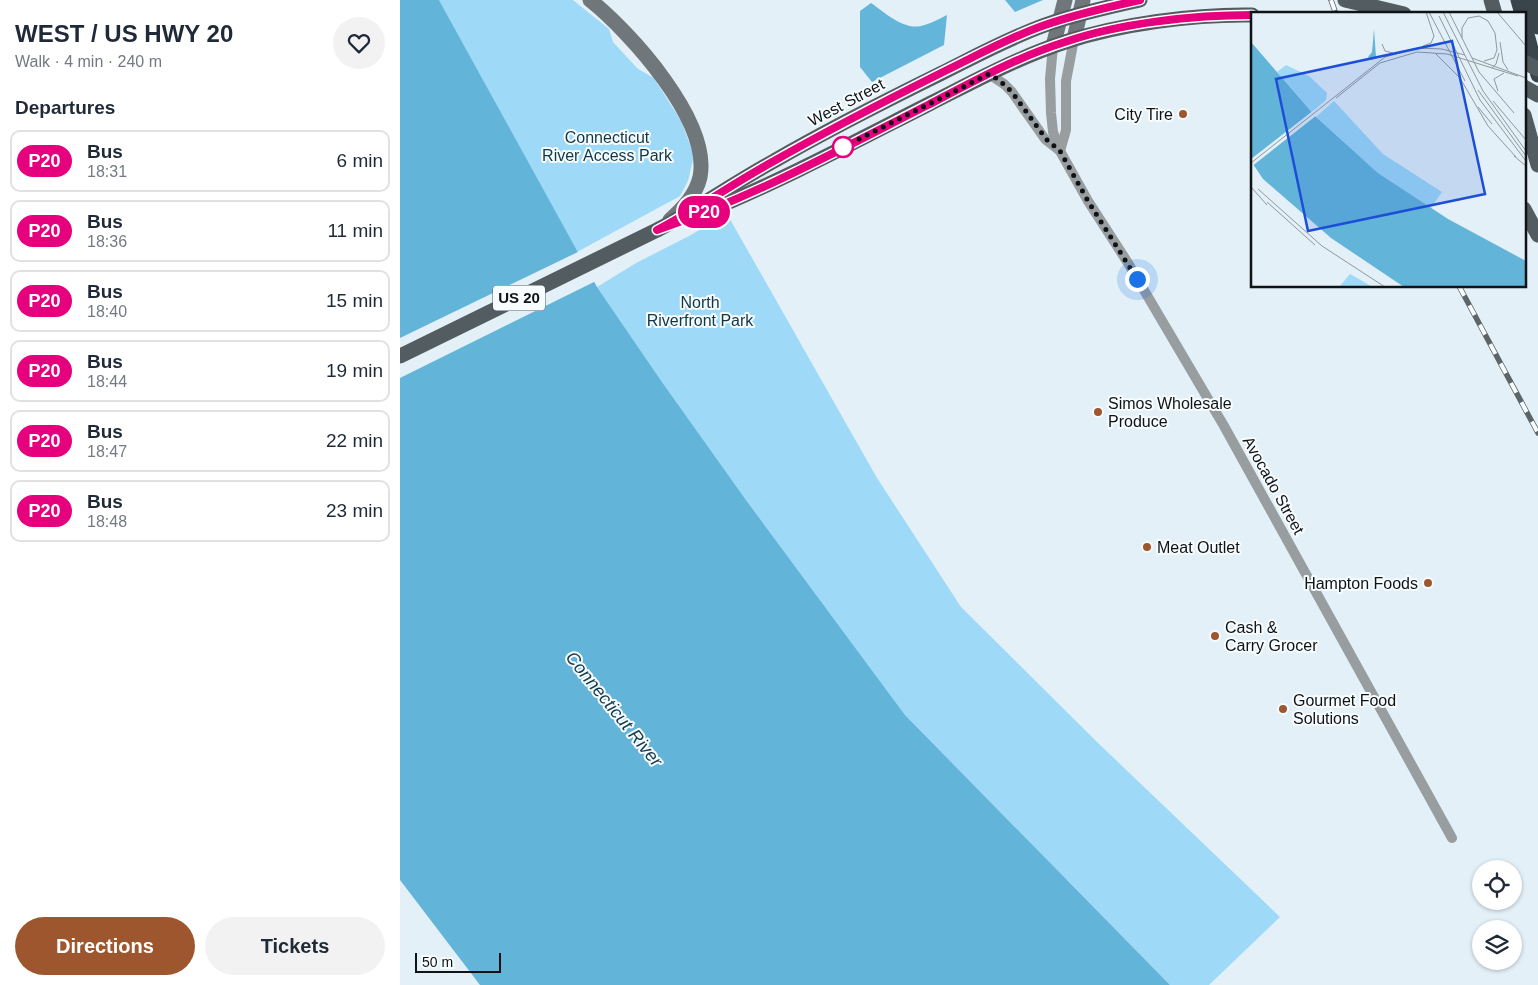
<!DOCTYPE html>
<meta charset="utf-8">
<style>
body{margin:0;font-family:Arial,sans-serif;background:#f2f2f3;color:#1f2937;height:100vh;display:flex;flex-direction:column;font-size:19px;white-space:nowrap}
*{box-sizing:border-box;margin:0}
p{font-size:16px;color:#747a83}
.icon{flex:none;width:28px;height:28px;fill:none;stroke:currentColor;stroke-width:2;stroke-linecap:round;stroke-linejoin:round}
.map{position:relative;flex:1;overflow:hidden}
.sheet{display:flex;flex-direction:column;background:#fff;width:400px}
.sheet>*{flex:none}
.badge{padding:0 10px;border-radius:16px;font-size:18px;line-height:32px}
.fabs{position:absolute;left:1072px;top:860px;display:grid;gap:10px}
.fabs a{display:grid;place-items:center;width:50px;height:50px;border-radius:50%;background:#fff;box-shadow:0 1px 4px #0004;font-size:25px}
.scale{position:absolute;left:15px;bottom:12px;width:86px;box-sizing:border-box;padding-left:5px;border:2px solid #0f1316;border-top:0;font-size:14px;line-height:18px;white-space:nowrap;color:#0f1316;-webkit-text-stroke:4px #f7fcff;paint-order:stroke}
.you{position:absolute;width:25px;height:25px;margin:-12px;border:4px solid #fff;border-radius:50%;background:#1a73e8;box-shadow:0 0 0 8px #1a73e833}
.map>.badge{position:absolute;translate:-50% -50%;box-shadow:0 0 0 2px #fff}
h2{padding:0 15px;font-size:19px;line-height:45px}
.round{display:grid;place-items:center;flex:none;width:52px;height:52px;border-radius:26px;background:#f2f2f3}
.head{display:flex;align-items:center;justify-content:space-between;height:85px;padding:0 15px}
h1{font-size:24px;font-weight:700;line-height:38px}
.cta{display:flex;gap:10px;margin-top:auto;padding:10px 15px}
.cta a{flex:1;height:58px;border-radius:30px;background:#9d562d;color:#fff;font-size:20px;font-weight:700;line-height:58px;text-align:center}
.cta a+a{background:#f2f2f3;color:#1f2937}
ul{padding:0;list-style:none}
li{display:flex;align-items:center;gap:15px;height:62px;margin:0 10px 8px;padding:0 5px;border:2px solid #e0e1e3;border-radius:10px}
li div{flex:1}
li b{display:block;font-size:19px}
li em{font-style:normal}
li .badge{min-width:55px;font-weight:700;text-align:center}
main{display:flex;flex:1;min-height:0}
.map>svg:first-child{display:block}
</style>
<main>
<section class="sheet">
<div class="head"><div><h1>WEST / US HWY 20</h1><p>Walk · 4 min · 240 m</p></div><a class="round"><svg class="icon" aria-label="heart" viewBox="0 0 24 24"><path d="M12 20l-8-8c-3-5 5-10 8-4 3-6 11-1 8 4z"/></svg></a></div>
<h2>Departures</h2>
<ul>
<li><span class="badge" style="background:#e6007e;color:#fff">P20</span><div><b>Bus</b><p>18:31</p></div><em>6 min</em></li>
<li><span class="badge" style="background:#e6007e;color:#fff">P20</span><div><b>Bus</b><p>18:36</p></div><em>11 min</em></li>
<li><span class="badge" style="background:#e6007e;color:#fff">P20</span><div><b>Bus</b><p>18:40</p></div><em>15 min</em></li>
<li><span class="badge" style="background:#e6007e;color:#fff">P20</span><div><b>Bus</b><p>18:44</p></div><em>19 min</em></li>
<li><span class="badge" style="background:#e6007e;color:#fff">P20</span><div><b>Bus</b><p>18:47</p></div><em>22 min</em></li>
<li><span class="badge" style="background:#e6007e;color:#fff">P20</span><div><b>Bus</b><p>18:48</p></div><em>23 min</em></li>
</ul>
<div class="cta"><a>Directions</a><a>Tickets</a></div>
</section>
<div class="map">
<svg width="1138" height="985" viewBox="0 0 1138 985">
<rect width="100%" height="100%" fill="#e3f0f7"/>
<!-- green -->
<g fill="#9edaf7">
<path d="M39,0H173L209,29L213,42L238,69L254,78L281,121L294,155L288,181L280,196L177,252Z"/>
<path d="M327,214L477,478L561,607L696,741L880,917L809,985H770L505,715L346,500L262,382L197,287L236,263L289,236Z"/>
</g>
<!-- forest -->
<g fill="#64b5da">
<path d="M605,0H643L615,12Z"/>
<path d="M471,3C484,12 503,30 521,26C530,24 539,19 547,15L544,45L472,82L460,67V11Z"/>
</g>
<!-- water -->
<path fill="#63b4d9" d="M0,0H39L197,287L262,382L346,500L505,715L770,985H80L0,880Z"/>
<!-- pier -->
<path fill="#e3f0f7" d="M180,251L196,281L0,378V338Z"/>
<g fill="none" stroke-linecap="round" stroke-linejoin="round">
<!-- street -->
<g stroke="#989da0" stroke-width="10">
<path d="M653,46L650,79L651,113L653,132L660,151L688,201L728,263L824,426L1052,838"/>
<path d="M589,74L604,84L612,92L645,139L659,150"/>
<path d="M660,151L666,130V81L674,39"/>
</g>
<!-- secondary -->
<g stroke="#6f777b" stroke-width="15">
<path d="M190,0C230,32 311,121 300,177C296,195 283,208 270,220"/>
<path d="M674,39L683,0"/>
<path d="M653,46L665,0"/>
</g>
<!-- primary -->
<g stroke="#525c61" stroke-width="15">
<path d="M945,0L1004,14"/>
<path d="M1091,0L1095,14"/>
<path d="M1124,87L1138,95"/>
<path d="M1124,115L1138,165"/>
<path d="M1124,209L1138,235"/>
<path d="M303,213C381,181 456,141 531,103C575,81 619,57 665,42C720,24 794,14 852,15"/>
<path d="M0,356L257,230C297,209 334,183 374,161C429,129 485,101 542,73C576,56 609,38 645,25C676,14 708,7 740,0"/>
</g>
<!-- highway -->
<g stroke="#3a454b" stroke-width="15">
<path d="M1118,0L1122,14"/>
<path d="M1131,0L1138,27"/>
<path d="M1124,23L1138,75"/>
</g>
<!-- rail casing -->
<g stroke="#5d6569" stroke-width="5.5">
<g id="rail">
<path d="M931,0L936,14"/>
<path d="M1059,286L1138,433"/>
</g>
</g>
<!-- rail -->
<use href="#rail" stroke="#f7fcff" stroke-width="4" stroke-dasharray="11" stroke-linecap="butt"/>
<!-- primary-bridge -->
<path stroke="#525c61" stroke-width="15" d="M1124,62L1138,69"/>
</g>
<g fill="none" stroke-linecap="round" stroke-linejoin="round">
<!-- line casing -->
<g stroke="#fff" stroke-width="11">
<path id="line" d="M740,0C708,7 676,14 645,25C610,37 578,55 545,71C487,100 430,129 374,161C334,183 297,209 257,230C351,198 439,150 528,105C572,82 617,57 665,42C720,23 794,15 852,15"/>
</g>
<!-- line -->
<use href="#line" stroke="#e6007e" stroke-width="8"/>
<!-- walk -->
<path stroke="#0f1316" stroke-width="5" stroke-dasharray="0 9" d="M443,147L589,74L599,80L612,92L646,139L660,151L688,201L737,279"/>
</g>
<!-- markers -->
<g fill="#9d562d" stroke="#f7fcff" stroke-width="2">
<circle cx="783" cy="114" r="5"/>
<circle cx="698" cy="412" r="5"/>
<circle cx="747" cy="547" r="5"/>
<circle cx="1028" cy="583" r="5"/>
<circle cx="815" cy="636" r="5"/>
<circle cx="883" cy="709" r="5"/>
</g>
<circle fill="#fff" stroke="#e6007e" stroke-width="2.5" cx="443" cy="147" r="10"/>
<g text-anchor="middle" stroke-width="4" stroke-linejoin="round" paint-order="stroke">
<!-- shield labels -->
<rect fill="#f7fcff" stroke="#55595c" stroke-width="1" x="93" y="285.5" width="52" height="25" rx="4"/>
<g font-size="15" font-weight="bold" fill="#0f1316">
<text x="119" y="303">US 20</text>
</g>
<!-- street labels -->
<g font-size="16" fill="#0f1316" stroke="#f7fcff">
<text transform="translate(446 102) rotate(-28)" y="6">West Street</text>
<text transform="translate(874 485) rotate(61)" y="6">Avocado Street</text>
</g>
<!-- poi labels -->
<g font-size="16" fill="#0f1316" stroke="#f7fcff" text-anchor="start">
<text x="773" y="120" text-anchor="end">City Tire</text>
<text x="708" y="409">Simos Wholesale<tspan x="708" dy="18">Produce</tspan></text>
<text x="757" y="553">Meat Outlet</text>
<text x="1018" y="589" text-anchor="end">Hampton Foods</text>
<text x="825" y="633">Cash &amp;<tspan x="825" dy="18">Carry Grocer</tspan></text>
<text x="893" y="706">Gourmet Food<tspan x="893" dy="18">Solutions</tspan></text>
</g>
<!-- park labels -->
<g font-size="16" fill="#113646" stroke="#f7fcff">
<text x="207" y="143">Connecticut<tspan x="207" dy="18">River Access Park</tspan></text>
<text x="300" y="308">North<tspan x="300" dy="18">Riverfront Park</tspan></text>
</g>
<!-- water labels -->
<g font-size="18" font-style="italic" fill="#153a4a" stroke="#f7fcff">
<text transform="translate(214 709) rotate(51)" y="6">Connecticut River</text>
</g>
</g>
<!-- overview -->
<g transform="translate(851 12)">
<rect width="275" height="275" fill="#e3f0f7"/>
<path d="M35,53L58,64L76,81L75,88L61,100L26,60ZM83,89L132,142L191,180L180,196L127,161L65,105ZM99,262L120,274L88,275Z" fill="#9edaf7"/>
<path d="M123,17L125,45L121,48L117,45L121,40Z" fill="#64b5da"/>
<path d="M0,30L65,105L127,161L197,207L275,249V275H153L80,226L12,167L0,149Z" fill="#63b4d9"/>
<path d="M63,98L66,103L0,155V147Z" fill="#e3f0f7"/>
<path fill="none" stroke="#8e989d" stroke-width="1" d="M178,0L214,69M192,0L232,79L275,139M198,0L228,60L263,101M246,0L275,34M188,4L229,88L275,149M211,26V16L217,6L228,4L237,9L244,21L246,38L243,46L233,49M249,30L252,50L257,58M131,32L134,39L142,41M172,34L180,31L183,24L175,0M184,41L209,66L237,114L265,145M221,46L275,66M241,56L245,52L248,41M227,78L275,144M247,79L243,67L253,61M85,86L129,51L166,40L196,42L267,64M242,89L275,128M227,95L241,112M263,144L275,154M0,151L134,45L167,36L191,37L214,43M0,175L16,193M7,177L71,234L134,275M16,190L64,233"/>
<path fill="#1d4ed8" fill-opacity="0.15" stroke="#1d4ed8" stroke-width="2.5" d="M201,29L234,182L57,219L25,67Z"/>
<rect width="275" height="275" fill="none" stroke="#0f1316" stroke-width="2.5"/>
</g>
</svg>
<div class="fabs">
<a><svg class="icon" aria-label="locate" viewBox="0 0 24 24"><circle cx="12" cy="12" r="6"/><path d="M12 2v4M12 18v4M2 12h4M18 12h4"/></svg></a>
<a><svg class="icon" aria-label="layers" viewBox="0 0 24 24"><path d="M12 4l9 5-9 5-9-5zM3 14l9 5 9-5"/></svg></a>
</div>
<div class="scale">50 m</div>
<div class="you" style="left:737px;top:279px"></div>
<b class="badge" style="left:304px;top:212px;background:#e6007e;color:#fff">P20</b>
</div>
</main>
